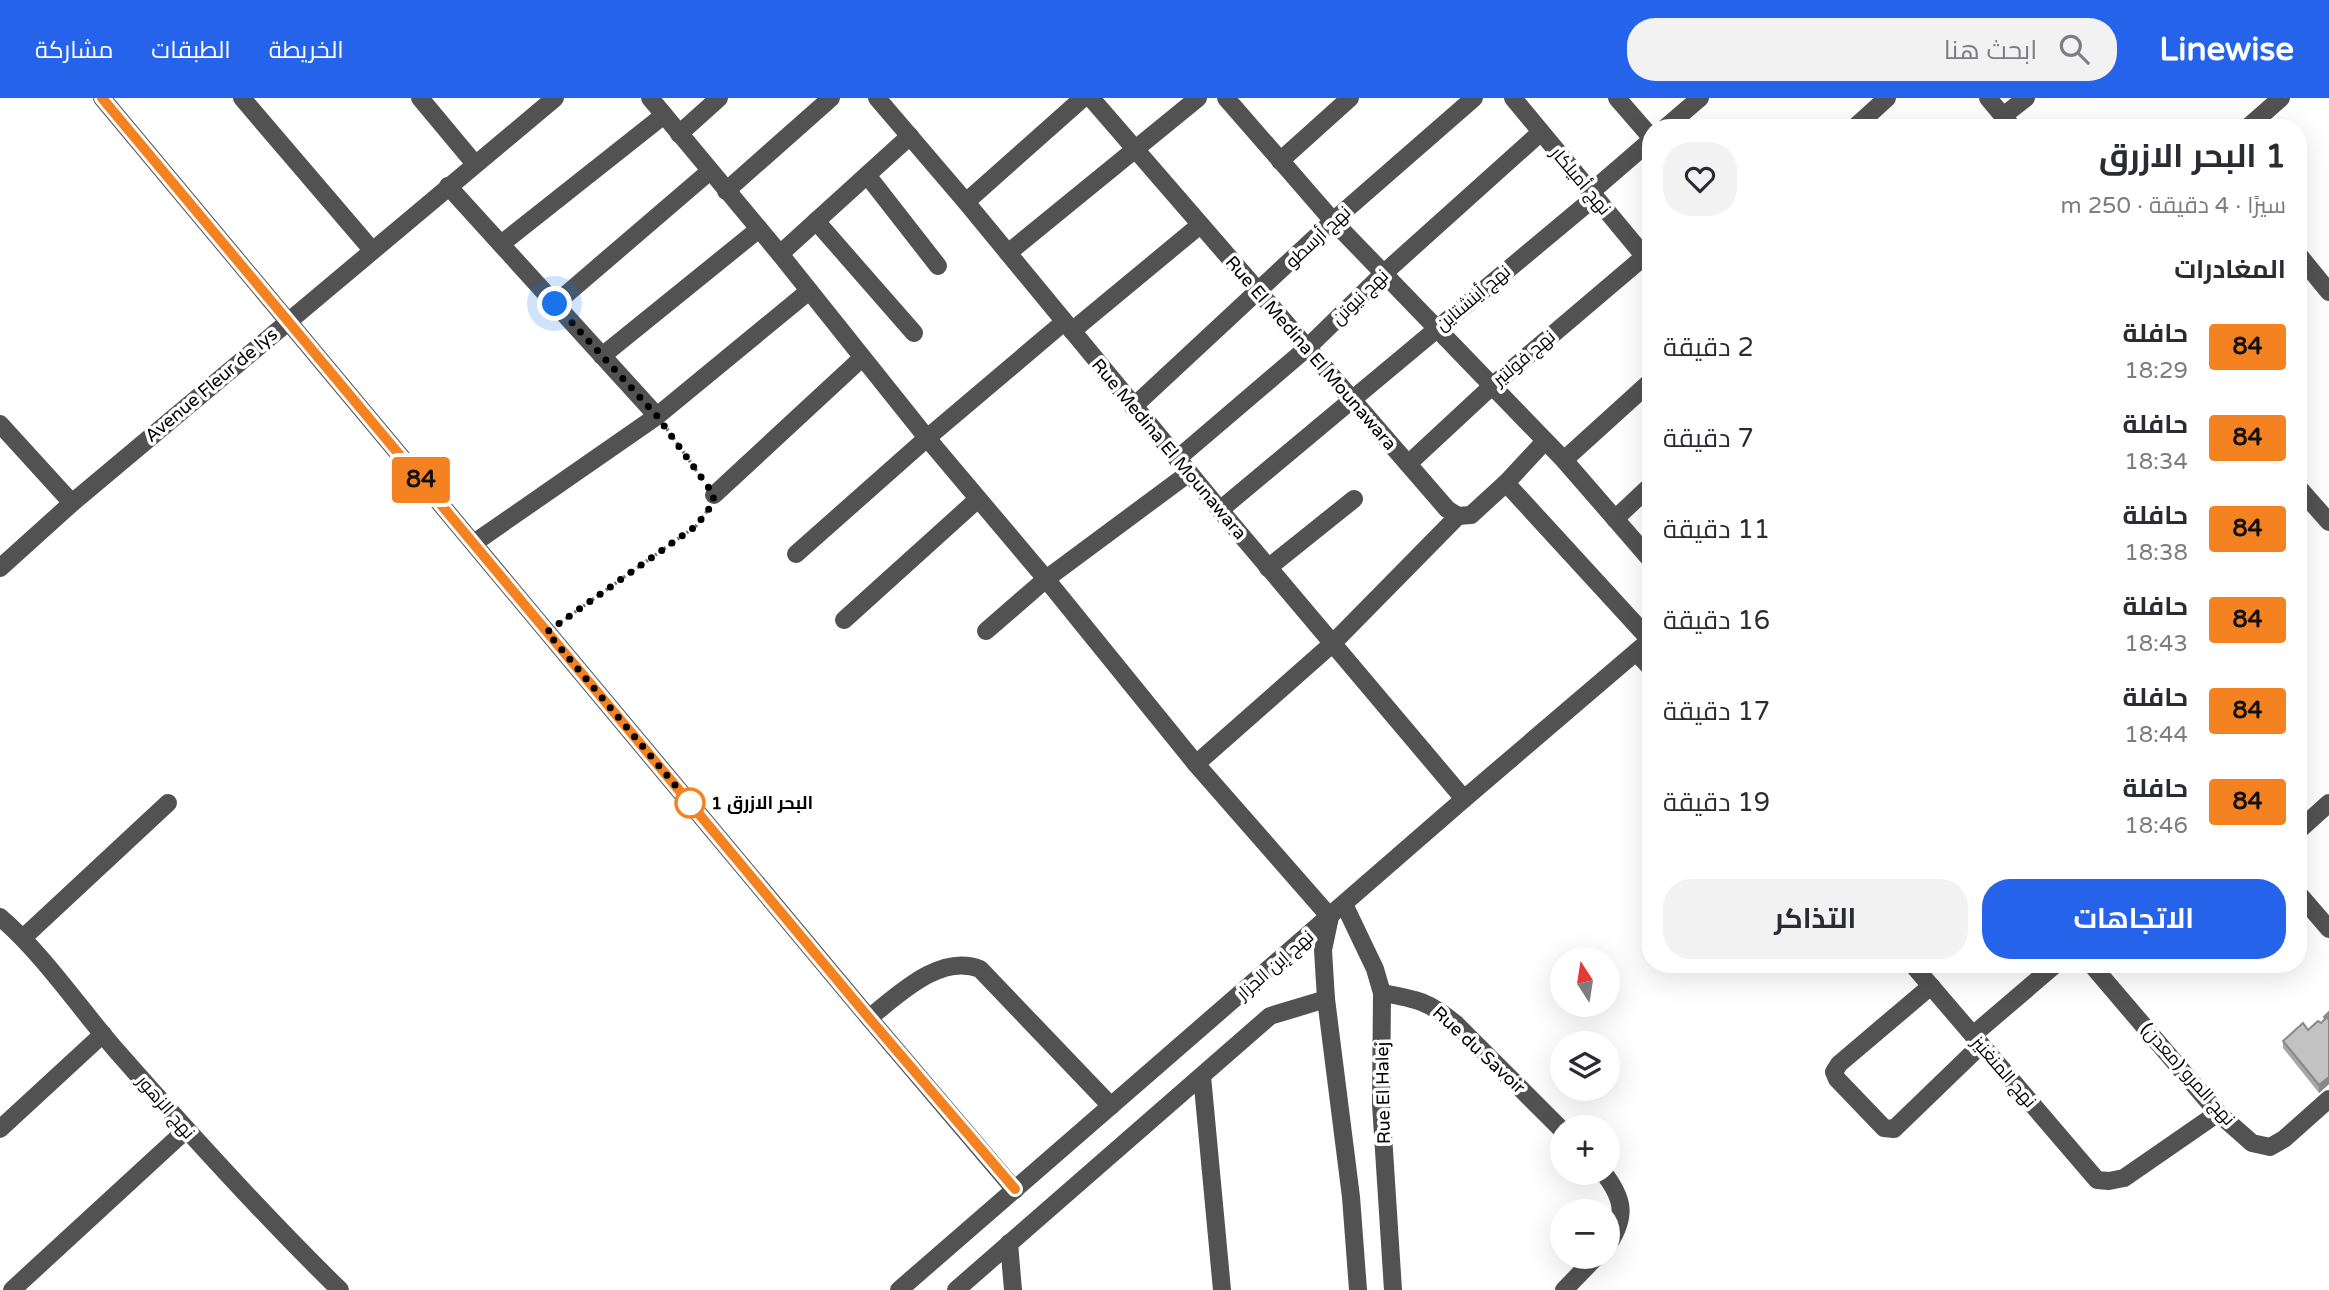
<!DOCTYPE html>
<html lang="ar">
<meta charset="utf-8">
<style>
body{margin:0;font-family:"Varela Round",Cairo,sans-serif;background:#f2f2f3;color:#2b2b33;direction:rtl;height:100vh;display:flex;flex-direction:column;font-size:26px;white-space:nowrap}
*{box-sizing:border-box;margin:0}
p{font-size:23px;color:#7c7c81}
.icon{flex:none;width:38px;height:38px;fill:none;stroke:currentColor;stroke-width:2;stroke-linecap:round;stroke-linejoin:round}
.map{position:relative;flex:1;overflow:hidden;direction:ltr}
.drawer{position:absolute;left:1642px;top:21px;width:665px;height:854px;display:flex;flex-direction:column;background:#fff;border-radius:28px;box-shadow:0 7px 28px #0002;direction:rtl}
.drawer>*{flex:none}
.badge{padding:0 14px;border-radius:5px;font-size:24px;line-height:46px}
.needle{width:46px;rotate:348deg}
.tools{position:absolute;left:1550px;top:849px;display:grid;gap:14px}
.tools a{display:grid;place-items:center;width:70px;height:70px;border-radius:50%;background:#fff;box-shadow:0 7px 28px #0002;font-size:35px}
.you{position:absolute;width:35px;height:35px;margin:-18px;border:5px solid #fff;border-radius:50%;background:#1a73e8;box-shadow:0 0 0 10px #1a73e833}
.map>.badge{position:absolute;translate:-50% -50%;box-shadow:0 0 0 4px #fff}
h2{padding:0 21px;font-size:26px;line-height:63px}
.round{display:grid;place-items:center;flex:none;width:74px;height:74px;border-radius:28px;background:#f2f2f3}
.headline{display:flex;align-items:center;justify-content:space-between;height:119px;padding:0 21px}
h1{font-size:33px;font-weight:700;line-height:52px}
.action{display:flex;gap:14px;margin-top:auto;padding:14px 21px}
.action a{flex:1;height:80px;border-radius:28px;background:#2563eb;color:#fff;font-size:28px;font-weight:700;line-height:80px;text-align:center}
.action a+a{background:#f2f2f3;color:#2b2b33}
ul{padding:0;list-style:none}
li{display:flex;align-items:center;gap:21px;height:91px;padding:0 21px}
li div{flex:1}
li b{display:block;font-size:26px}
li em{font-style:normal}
li .badge{min-width:77px;font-weight:700;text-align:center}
header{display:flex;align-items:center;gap:42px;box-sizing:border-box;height:98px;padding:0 35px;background:#2563eb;color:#fff}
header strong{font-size:33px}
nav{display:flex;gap:38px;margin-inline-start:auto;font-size:24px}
.search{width:490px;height:63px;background:#f2f2f3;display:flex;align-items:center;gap:18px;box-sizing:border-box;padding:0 24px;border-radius:28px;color:#7c7c81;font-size:26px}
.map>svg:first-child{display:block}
</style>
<header>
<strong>Linewise</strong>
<div class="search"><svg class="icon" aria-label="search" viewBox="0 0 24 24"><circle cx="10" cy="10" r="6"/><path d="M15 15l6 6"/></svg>ابحث هنا</div>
<nav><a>الخريطة</a><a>الطبقات</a><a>مشاركة</a></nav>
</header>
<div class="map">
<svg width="2329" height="1192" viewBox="0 0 2329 1192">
<rect width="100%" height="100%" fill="#fff"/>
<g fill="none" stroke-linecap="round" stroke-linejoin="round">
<!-- path -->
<g stroke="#747474" stroke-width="3.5" stroke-dasharray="2 3.5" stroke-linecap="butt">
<path d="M667,331L703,382"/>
<path d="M561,524L696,428L708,412"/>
</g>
<!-- minor -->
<g stroke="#525252" stroke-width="18">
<path d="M102,0L869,920L1015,1092"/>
<path d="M242,0L372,152"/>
<path d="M420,0L475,66"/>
<path d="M650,0L780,156L927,340L1046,481L1196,666L1330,819L1323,852L1326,901L1351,1099L1358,1192"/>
<path d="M877,0L966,104L1220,412L1464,701"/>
<path d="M1091,0L1447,411L1458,418L1471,417L1506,385L1545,343"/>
<path d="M1226,0L1333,123L1564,362L1650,461"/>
<path d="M1513,0L1650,165"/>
<path d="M1617,0L1650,38"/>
<path d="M1988,0L2013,30"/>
<path d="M2003,18L2026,0"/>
<path d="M1665,30L1700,0"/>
<path d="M1854,30L1887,0"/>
<path d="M2247,30L2281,0"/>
<path d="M679,36L719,0"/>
<path d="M1280,63L1350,0"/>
<path d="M867,77L938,168"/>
<path d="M448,88L657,318"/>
<path d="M726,93L831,0"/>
<path d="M1591,94L1650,43"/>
<path d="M966,104L1083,0"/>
<path d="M816,123L914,235"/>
<path d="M501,146L664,17"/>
<path d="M1008,155L1198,0"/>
<path d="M780,156L910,38"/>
<path d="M2298,156L2329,194"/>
<path d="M555,206L710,73"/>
<path d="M1072,233L1200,127"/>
<path d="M602,258L759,131"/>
<path d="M1133,309L1333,123L1474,0"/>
<path d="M0,326L72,405"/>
<path d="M1177,361L1307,250L1383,176L1541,34"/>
<path d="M1564,362L1650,284"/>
<path d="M1408,366L1492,288L1645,158"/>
<path d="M1506,385L1650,542"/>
<path d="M2298,389L2329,424"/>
<path d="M714,397L862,260"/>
<path d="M1220,412L1595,99"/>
<path d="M1615,421L1650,388"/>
<path d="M474,445L657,318L809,193"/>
<path d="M796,456L927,340L1064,224"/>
<path d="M0,470L72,405L555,0"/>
<path d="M1268,470L1354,401"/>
<path d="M844,522L978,401"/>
<path d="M986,533L1046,481L1189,375"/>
<path d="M1636,554L1650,569"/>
<path d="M1196,666L1332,546L1458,418"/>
<path d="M2298,733L2329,705"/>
<path d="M2298,795L2329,831"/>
<path d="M1344,806L1375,871L1382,895L1381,1006L1393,1192"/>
<path d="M0,819C44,857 77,907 115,951C188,1034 261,1115 340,1192"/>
<path d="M24,839L168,705"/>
<path d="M1912,866L2097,1082L2109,1083L2124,1080L2218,1015"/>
<path d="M2091,866L2218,1015L2252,1045L2270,1049L2284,1041L2329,1001"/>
<path d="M1931,888L1839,966L1834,974L1837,981L1884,1030L1894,1031L1981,947"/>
<path d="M1382,895C1417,901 1428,903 1456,926L1563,1033"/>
<path d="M869,920C898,897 940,855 980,871L1111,1008"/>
<path d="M1973,937L2056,866"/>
<path d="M1202,978L1222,1192"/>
<path d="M0,1031L103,936"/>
<path d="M1603,1074C1624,1101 1627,1118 1608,1147"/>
<path d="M1009,1145L1013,1192"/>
<path d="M12,1192L186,1032"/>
<path d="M899,1192L1464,701L1650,542"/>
<path d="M956,1192L1270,918L1326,901"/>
<path d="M1564,1192L1597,1158"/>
</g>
</g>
<!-- wall -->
<path fill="#a7a7a7" d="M2329,914V986L2319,995L2283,950V943L2321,925L2324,922V919Z"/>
<!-- shaded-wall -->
<path fill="#888" d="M2329,979V986L2319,995V987Z"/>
<!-- building -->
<g fill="#c2c2c2" stroke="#888" stroke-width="2">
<path d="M2329,914V922L2327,919L2326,921L2324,919Z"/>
<path d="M2327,919L2329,922V979L2319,987L2283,943L2303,925L2308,932L2318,923L2321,925Z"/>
</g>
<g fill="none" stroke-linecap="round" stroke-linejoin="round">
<!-- line casing -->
<g stroke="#fff" stroke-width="16">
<path id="line" d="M102,0L869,920L1015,1091"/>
</g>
<!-- line -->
<use href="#line" stroke="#f58220" stroke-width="10"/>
<!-- walk -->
<path stroke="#000" stroke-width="7" stroke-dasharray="0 12.6" d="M555,206L657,318L714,397L712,407L696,428L547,534L690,705"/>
</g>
<!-- markers -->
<circle fill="#fff" stroke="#f58220" stroke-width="3.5" cx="690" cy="705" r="14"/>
<g text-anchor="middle" stroke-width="7" stroke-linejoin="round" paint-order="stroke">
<!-- street labels -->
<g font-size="18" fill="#000" stroke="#fff">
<text transform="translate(1581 83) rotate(50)" y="6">نهج أميلكار</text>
<text transform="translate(1318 139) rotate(-43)" y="6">نهج أرسطو</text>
<text transform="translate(1360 199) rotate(-44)" y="6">نهج نيوتن</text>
<text transform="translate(1473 200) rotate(-40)" y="6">نهج أينشتاين</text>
<text transform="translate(1311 255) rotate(49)" y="6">Rue El Medina El Mounawara</text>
<text transform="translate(1524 260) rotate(-40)" y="6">نهج فولتير</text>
<text transform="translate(211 287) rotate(-40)" y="6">Avenue Fleur de lys</text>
<text transform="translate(1169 351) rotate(50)" y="6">Rue Medina El Mounawara</text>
<text transform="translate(1275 867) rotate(-41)" y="6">نهج إبن الجزار</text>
<text transform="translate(1479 952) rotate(43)" y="6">Rue du Savoir</text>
<text transform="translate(2004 974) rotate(49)" y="6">نهج المنغنيز</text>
<text transform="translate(2188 976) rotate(48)" y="6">نهج المرو (معدن)</text>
<text transform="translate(1383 995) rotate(-91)" y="6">Rue El Halej</text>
<text transform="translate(166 1009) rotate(49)" y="6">نهج الزهور</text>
</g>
<!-- stop labels -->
<g font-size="18" font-weight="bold" fill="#000" stroke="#fff" text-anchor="start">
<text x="711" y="711">1 البحر الازرق</text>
</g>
</g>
</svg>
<div class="tools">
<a><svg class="needle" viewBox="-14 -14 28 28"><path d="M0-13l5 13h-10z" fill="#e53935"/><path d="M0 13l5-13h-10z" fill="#7c7c81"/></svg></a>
<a><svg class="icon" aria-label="layers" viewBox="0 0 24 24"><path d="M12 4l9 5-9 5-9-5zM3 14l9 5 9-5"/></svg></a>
<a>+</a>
<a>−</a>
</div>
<div class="you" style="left:555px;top:206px"></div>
<b class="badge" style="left:421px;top:382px;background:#f58220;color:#111">84</b>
<section class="drawer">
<div class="headline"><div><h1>1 البحر الازرق</h1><p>سيرًا · 4 دقيقة · 250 m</p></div><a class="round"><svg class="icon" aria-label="heart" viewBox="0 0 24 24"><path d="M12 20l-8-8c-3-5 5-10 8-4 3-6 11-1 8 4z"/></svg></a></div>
<h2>المغادرات</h2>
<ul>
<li><span class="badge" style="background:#f58220;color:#111">84</span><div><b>حافلة</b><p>18:29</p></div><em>2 دقيقة</em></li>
<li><span class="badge" style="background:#f58220;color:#111">84</span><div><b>حافلة</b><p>18:34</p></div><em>7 دقيقة</em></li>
<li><span class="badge" style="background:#f58220;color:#111">84</span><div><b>حافلة</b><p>18:38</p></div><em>11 دقيقة</em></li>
<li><span class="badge" style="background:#f58220;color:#111">84</span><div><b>حافلة</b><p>18:43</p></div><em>16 دقيقة</em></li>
<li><span class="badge" style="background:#f58220;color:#111">84</span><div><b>حافلة</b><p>18:44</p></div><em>17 دقيقة</em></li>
<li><span class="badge" style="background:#f58220;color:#111">84</span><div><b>حافلة</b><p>18:46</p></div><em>19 دقيقة</em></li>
</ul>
<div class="action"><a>الاتجاهات</a><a>التذاكر</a></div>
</section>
</div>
